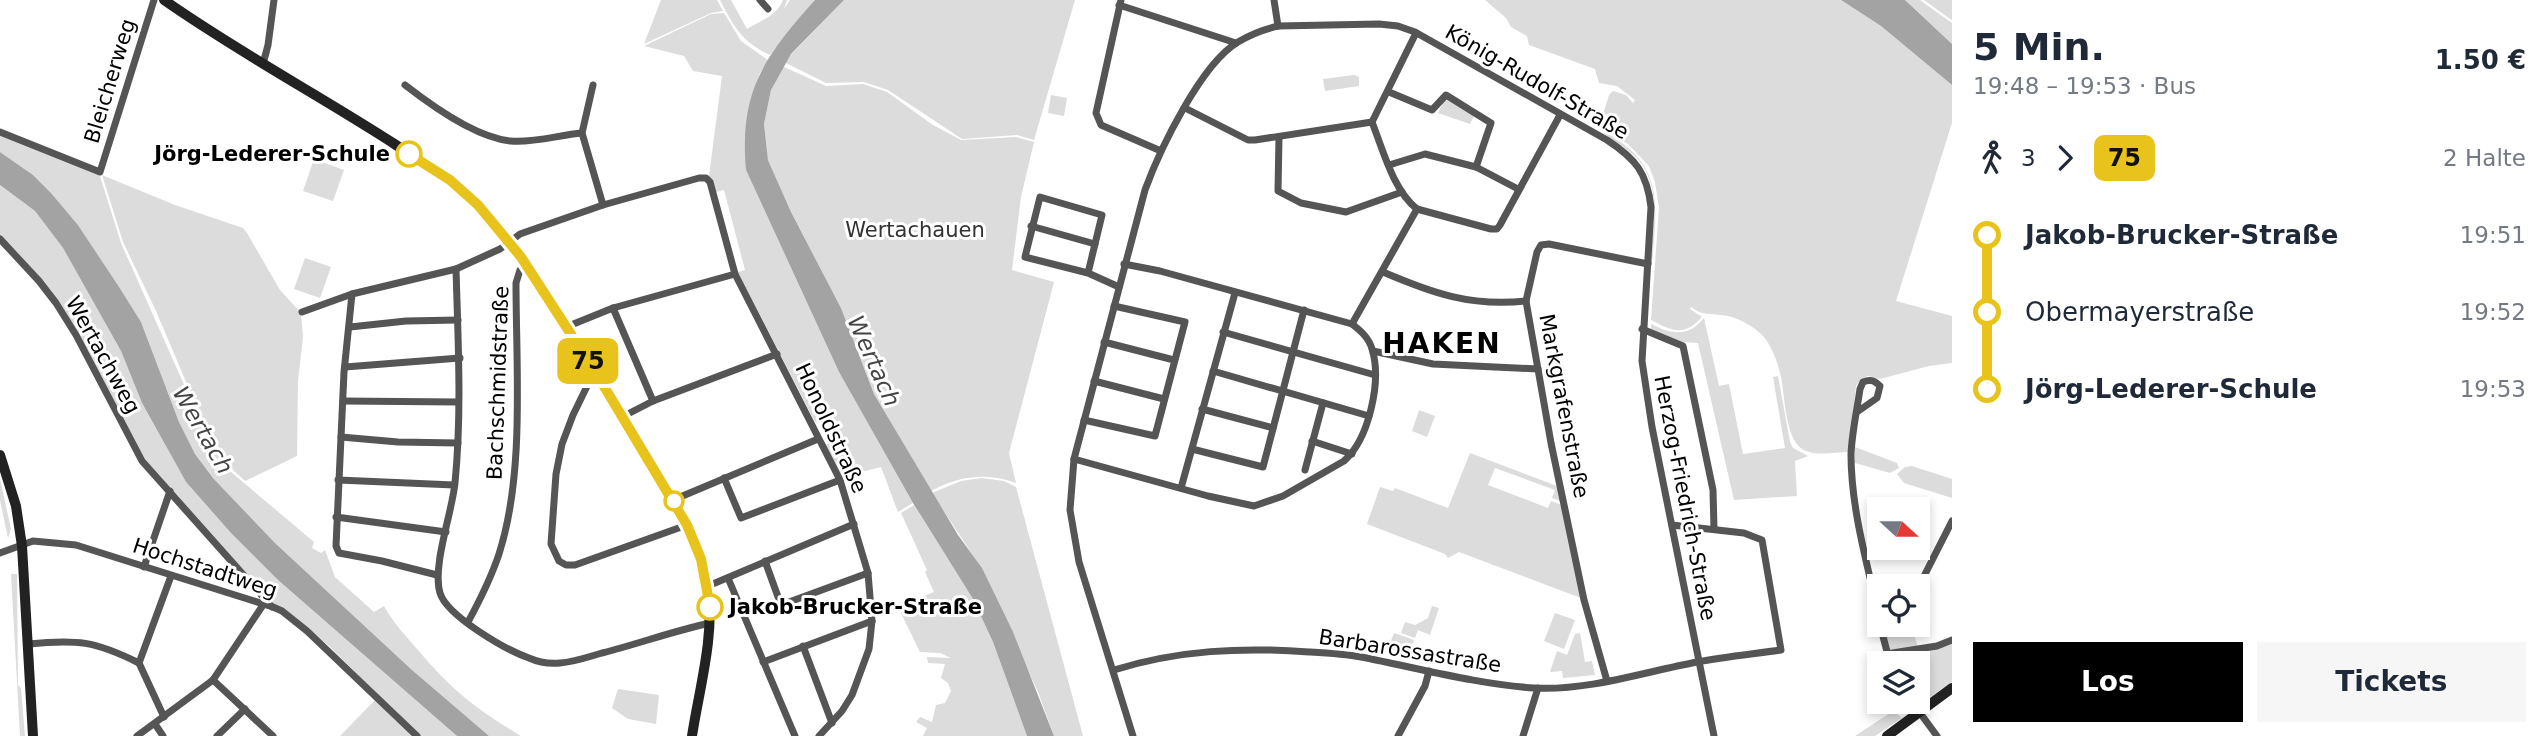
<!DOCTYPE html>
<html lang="de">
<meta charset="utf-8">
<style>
body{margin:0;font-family:"DejaVu Sans",sans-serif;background:#f6f6f7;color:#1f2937;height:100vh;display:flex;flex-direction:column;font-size:26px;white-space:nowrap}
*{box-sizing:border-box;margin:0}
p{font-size:23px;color:#747a83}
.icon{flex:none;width:38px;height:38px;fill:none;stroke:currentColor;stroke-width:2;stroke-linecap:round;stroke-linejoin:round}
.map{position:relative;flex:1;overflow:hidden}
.drawer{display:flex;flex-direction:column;background:#fff;width:595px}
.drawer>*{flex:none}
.badge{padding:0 14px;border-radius:10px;font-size:24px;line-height:46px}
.needle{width:46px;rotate:111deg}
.controls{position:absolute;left:1867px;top:497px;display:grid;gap:14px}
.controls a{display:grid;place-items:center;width:63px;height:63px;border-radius:0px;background:#fff;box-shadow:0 4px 10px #0003;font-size:35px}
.map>.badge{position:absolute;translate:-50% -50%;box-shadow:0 0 0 4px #fff}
.legs{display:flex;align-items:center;gap:10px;height:77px;padding:0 21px;font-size:23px}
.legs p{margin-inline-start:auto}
.headline{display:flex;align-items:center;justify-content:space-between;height:119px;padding:0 21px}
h1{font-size:38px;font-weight:700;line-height:52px}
.primary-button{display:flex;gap:14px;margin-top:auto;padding:14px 21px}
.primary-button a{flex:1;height:80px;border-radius:0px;background:#000;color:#fff;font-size:28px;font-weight:700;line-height:80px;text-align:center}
.primary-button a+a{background:#f6f6f7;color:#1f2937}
ul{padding:0 21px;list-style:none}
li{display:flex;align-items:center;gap:24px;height:77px;font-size:26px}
li i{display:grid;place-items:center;width:10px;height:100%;margin:0 9px;background:currentColor}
li i::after{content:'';width:18px;height:18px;margin:-9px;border:5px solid;border-radius:50%;background:#fff}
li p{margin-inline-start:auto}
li:first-child i{background:linear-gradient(#0000 50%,currentColor 0)}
li:last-child i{background:linear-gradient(currentColor 50%,#0000 0)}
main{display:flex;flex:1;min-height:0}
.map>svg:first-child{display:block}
</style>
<main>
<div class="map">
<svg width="1952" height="736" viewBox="0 0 1952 736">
<rect width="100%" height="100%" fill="#fff"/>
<!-- green -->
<g fill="#dcdcdc">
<path d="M661,0H717L723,11L711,13L644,44Z"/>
<path d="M720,0H731L747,29C760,21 778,15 783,0H787L784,9L790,0H815L770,55C742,42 734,27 720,0Z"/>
<path d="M844,0H1075L1034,140L1017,135L962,139L888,90L864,82L826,83L784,62Z"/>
<path d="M1485,0H1841L1881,26L1952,85V123L1896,301L1952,316V363L1929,366L1880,379L1868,376L1861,379L1856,386L1849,452C1836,452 1819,456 1806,451C1785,444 1785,396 1781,377C1778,363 1773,349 1764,337C1754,326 1736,316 1721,315C1706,313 1704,316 1691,307L1690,309L1702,317C1684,337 1672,331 1651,320L1659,208L1655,182L1649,166L1628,144L1592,124L1594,118L1603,114L1609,95L1613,91L1626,95L1633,103L1635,100L1617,86L1599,83L1595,69L1529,45L1527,36L1511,27L1506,18Z"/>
<path d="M1905,0H1920L1952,23V44Z"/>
<path d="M1924,0H1952V20L1950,19Z"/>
<path d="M724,13L741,41L768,60L759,75L746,170L839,372L913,503L898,512L881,467L841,477L826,445L832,440L823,421L815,422L738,272L745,270L724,190L716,192L709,176L722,76L693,71L684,56L644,46L711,14Z"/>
<path d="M782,66L826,86L863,84L887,92L933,125L961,140L1016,137L1034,142L1021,197L1012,270L1054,282L1009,453L1016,483C987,472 958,476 931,491L874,394L841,308L791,212L768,160L764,124L771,90Z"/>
<path d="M1354,75L1359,77V86L1325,91L1323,79Z"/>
<path d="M1051,95L1067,98L1064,116L1048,113Z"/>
<path d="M1447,100L1474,116L1470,124L1438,113L1444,101Z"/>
<path d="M1602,131C1665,162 1657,204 1652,263H1650C1653,228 1663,186 1636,157C1626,147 1610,140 1602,131Z"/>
<path d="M0,134L99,173L121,243L210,443L231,472L314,542L312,548L321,553L325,550L335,577L374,612L384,606C395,626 410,640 424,657C455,693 481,712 521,736H489L479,728L412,670L275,543L213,478L195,454L179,422L141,322L78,225L51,193L33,175L0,152Z"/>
<path d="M314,159L344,170L333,201L303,191Z"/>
<path d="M102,175L175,205L243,228L247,233L280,290L301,313L303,337L298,381L297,456L245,481L234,471L212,443L156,311L123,242Z"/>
<path d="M0,185L35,211L63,248L121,351L142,403L186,482L231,533L278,580L457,736H420L330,647L308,628L273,606L143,460L78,333L0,236Z"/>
<path d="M305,258L331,267L320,298L294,289Z"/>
<path d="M1704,318L1719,386L1729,384L1743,454L1785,448L1773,377L1778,376L1790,442L1793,448L1808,456L1795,461L1797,496L1734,500L1698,343L1682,342L1651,329V324C1671,334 1688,338 1704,318Z"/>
<path d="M1419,410L1435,416L1427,437L1412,431Z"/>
<path d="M1855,447L1897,463L1899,468L1890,473L1855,463Z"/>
<path d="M1470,453L1557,486L1561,501L1552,498L1555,490L1495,468L1488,485L1548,508L1551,501L1562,505L1581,598L1459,552L1448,558L1445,554L1367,524L1380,487L1393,491L1395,488L1448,508Z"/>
<path d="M1912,466L1952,479V498L1904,483L1897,474L1905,467Z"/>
<path d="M982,478L1004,481L1016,487L1083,736H1054L1038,692L982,569L932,493L961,481Z"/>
<path d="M0,479L11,529L8,538L0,500Z"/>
<path d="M914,505L973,599L993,642L1027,736H923L927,728L916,722L920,717L932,722L936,705L945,703L951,691L948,683L941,678L945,664L928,663L927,657L951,658L940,653L920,652L898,607L934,592L925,572L927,570L901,513Z"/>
<path d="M11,574H17L18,685L21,688L25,736H20Z"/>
<path d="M1432,606L1439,608L1430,635L1418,630L1415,638L1401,633L1405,622L1415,625L1428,618Z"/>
<path d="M1555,613L1575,620L1564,649L1544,641Z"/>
<path d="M1903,625H1911L1918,647L1888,650L1885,636L1893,629Z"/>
<path d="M1394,633L1414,640L1407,659L1395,655L1397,649L1389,646Z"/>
<path d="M1580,633L1585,662L1592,661L1595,675L1563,678L1562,671L1550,672L1557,651L1567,655L1575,634Z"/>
<path d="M1952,643V682L1918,706L1915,702H1918V663H1899L1896,655Z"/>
<path d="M618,689L659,695L656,724L628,719L612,708Z"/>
<path d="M375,700L414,736H340Z"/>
<path d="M1893,711L1902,718L1875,736H1855Z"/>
</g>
<!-- water -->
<g fill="#a3a3a3">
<path d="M815,0H844L791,54L771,90L764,124L768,160L791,212L841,308L874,394L958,535L982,568L1013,632L1054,736H1027L993,642L973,599L913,503L839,372L746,170C739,91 764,57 815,0Z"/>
<path d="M1841,0H1905L1952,44V85L1881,26Z"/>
<path d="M0,152L33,175L51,193L78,225L119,287L141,322L179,422L195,454L213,478L275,543L412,670L489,736H457L278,580L231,533L186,482L142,403L121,351L63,248L35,211L0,185Z"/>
</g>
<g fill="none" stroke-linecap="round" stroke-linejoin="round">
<!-- street -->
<g stroke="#555" stroke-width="7">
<path d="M760,0L768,9"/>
<path d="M1121,0L1096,113L1101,125L1161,151"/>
<path d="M1274,0L1278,26"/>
<path d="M1119,5L1236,43"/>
<path d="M263,64L268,45L274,0"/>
<path d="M405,85C432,106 476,138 511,141C534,143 559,135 582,133"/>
<path d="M593,85L582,133L603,205"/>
<path d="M1389,92L1432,110L1446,95L1491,123L1476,167"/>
<path d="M1185,108L1248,140H1255L1372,122"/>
<path d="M1372,122C1383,150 1393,190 1417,209L1491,229H1497L1500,225L1560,115"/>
<path d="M1372,122L1416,33"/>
<path d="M0,132L100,172L154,0"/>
<path d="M1279,137L1278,191L1301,203L1346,212L1402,192"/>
<path d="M1389,165L1425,154L1476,167L1518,189"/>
<path d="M1031,226L1095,244"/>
<path d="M0,239L39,281L56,303L76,335L142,461L272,607"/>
<path d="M456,269C458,340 462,412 455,483C452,513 432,566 440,593C447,616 506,650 529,658C538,662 550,664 560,663C574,662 588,657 602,653C638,644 673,631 710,623"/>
<path d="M1383,272C1432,293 1471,307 1526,301"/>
<path d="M1088,273L1102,215L1040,197L1025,257L1088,273L1119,287"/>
<path d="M613,308L653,401"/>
<path d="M302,312L352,294"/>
<path d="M1352,324L1417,209"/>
<path d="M350,327L406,321L458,320"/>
<path d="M566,327L613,308L735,274"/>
<path d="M1642,329L1683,346L1713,490L1714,529"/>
<path d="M1223,332L1375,375"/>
<path d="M1104,342L1174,360"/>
<path d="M1373,351L1433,364L1538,369"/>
<path d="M345,367L460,358"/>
<path d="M1213,371L1369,416"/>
<path d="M596,373L592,376L573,415L562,444L556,474L551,544L559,561L566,565H575L687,525"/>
<path d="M1094,381L1164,399"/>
<path d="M343,401L458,402"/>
<path d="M1202,409L1273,428"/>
<path d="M1857,412L1877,398L1880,386C1874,380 1870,379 1863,382L1860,389C1857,410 1852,432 1851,454C1851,510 1868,566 1880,621"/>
<path d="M622,417L653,401L777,354"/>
<path d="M1084,420L1155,436L1185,322L1114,306"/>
<path d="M341,437L398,442L458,443"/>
<path d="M1312,441L1352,454"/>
<path d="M1192,449L1263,467L1304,310"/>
<path d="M1074,459L1208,496L1254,506L1283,496L1344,461C1369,439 1382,381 1372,349C1369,338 1361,331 1352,324L1160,271L1124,264"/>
<path d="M1305,470L1323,403"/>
<path d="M724,478L741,518L840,480"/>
<path d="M338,480L454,485"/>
<path d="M1181,488L1235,293"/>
<path d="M673,500L818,439"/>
<path d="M336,517L446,532"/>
<path d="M0,553L33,541L76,545L273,607L282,611L307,631L417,736"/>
<path d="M765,561L781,605L868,573"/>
<path d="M144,567L170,491"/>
<path d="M437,575L382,561L339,553L336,546L344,372L352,294L456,269L500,249L520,234L603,205L699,178H706L710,182L735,274L840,480L868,573L872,621L869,649L852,695L842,711L819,736"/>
<path d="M728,578L795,736"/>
<path d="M708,586L854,524"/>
<path d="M1918,588L1952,521"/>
<path d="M468,622C480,600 491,578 499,554C525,473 516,368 516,283L520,270L526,266"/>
<path d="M1880,625L1890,663"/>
<path d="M1882,634L1897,625"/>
<path d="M28,644C77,639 95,641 139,663"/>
<path d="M803,646L832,723"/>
<path d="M1886,654L1937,646L1952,640"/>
<path d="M763,662L872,621"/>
<path d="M1114,670C1178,650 1242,647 1309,652C1326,653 1344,654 1361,657C1418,668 1476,684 1534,688C1588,691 1644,672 1697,662C1724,657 1753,654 1781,650L1762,540L1744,533L1672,525"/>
<path d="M213,680L273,736"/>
<path d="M1607,681L1584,600L1551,443L1526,301L1537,252L1541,245L1549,244L1648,264"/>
<path d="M1912,702L1937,736"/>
<path d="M164,717L139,663L171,576"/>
<path d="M155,724L163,736"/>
<path d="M137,736L213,680L263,605"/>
<path d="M217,736L245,709"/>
<path d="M1133,736L1079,562L1070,510L1074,459L1145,190C1160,149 1201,64 1238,42C1251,34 1265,29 1278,26L1379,24L1398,26L1415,32L1607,140C1636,159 1647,173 1651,207L1642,361L1652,427L1714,736"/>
<path d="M1398,736L1425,686L1429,671"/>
<path d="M1523,736L1538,688"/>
</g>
<!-- secondary -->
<g stroke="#222" stroke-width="10">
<path d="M164,0C238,52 317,94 393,143C412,156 432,167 450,181C495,215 523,261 553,308C577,345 601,382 624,420C656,472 699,527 708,589C715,635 699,690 692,736"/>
<path d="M0,455L16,506L22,546L33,736"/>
<path d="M1887,736L1952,688"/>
</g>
</g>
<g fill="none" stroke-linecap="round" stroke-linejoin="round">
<!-- line-1 casing -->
<g stroke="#fff" stroke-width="16">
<path id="line-1" d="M409,154L450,180L478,205L521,257L596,373L687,525L701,559L710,607"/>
</g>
<!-- line-1 -->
<use href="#line-1" stroke="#e8c31b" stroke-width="10"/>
</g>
<!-- markers -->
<g fill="#fff" stroke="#e8c31b" stroke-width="3.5">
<circle cx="409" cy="154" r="12"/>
<circle cx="674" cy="501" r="9"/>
<circle cx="710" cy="607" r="12"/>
</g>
<g text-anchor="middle" stroke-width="6" stroke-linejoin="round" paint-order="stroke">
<!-- street labels -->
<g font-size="21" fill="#000" stroke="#fff">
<text transform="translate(110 81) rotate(-73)" y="7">Bleicherweg</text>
<text transform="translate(1537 82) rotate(30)" y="7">König-Rudolf-Straße</text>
<text transform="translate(103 355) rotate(61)" y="7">Wertachweg</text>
<text transform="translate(498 383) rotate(-88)" y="7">Bachschmidstraße</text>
<text transform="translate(1564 406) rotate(79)" y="7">Markgrafenstraße</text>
<text transform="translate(831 428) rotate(65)" y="7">Honoldstraße</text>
<text transform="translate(1685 498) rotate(79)" y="7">Herzog-Friedrich-Straße</text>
<text transform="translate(205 568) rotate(18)" y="7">Hochstadtweg</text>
<text transform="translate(1410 651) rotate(9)" y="7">Barbarossastraße</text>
</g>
<!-- stop labels -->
<g font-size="21" font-weight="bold" fill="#000" stroke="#fff" text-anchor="end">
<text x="390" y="161">Jörg-Lederer-Schule</text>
<text x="729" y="614" text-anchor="start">Jakob-Brucker-Straße</text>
</g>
<!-- park labels -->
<g font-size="21" fill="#333" stroke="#fff">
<text x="915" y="237">Wertachauen</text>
</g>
<!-- water labels -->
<g font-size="23" font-style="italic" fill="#444" stroke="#fff">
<text transform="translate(874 361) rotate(66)" y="8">Wertach</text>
<text transform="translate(203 430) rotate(60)" y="8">Wertach</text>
</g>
<!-- district labels -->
<g font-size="28" font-weight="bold" letter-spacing="2" fill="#000" stroke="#fff">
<text x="1442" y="353">HAKEN</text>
</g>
</g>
</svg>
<div class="controls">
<a><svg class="needle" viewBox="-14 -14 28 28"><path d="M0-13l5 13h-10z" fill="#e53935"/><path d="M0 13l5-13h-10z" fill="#747a83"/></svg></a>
<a><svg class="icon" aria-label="locate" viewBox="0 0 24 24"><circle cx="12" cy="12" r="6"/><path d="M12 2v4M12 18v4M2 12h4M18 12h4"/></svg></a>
<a><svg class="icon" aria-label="layers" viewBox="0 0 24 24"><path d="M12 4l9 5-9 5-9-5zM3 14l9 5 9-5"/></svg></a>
</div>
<b class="badge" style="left:588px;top:361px;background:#e8c31b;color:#111">75</b>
</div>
<section class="drawer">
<div class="headline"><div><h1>5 Min.</h1><p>19:48 – 19:53 · Bus</p></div><b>1.50 €</b></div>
<div class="legs"><svg class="icon" aria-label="walk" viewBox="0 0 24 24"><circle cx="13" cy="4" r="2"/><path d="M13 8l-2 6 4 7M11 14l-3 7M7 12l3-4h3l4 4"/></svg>3<svg class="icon" aria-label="forward" viewBox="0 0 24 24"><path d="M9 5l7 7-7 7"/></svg><b class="badge" style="background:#e8c31b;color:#111">75</b><p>2 Halte</p></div>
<ul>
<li><i style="color:#e8c31b"></i><b>Jakob-Brucker-Straße</b><p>19:51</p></li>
<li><i style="color:#e8c31b"></i><span>Obermayerstraße</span><p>19:52</p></li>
<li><i style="color:#e8c31b"></i><b>Jörg-Lederer-Schule</b><p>19:53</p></li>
</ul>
<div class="primary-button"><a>Los</a><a>Tickets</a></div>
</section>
</main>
